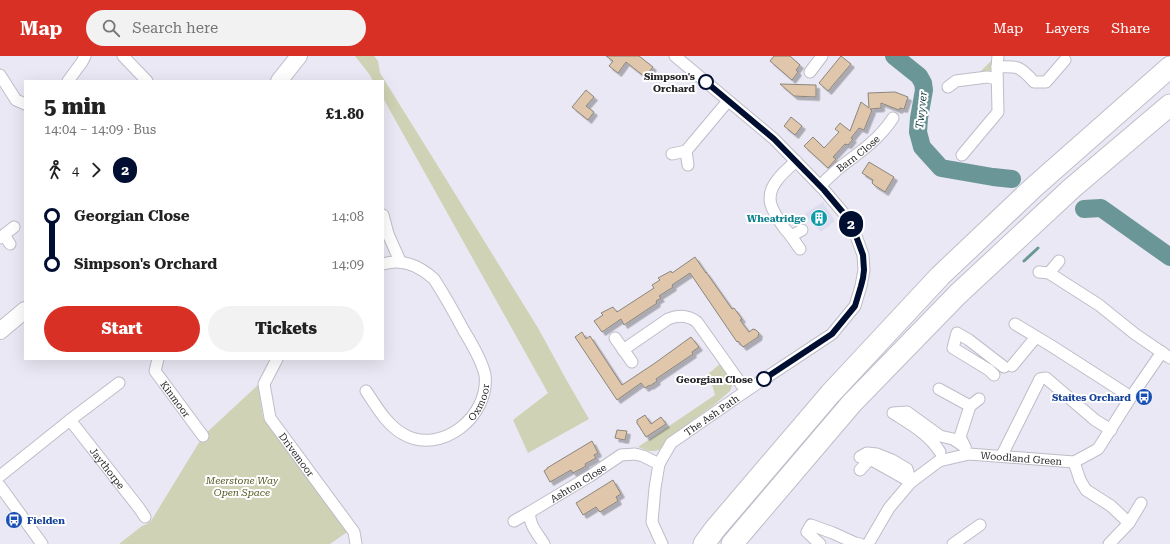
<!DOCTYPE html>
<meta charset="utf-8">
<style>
body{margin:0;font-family:"Roboto Serif",serif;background:#f2f2f2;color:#222;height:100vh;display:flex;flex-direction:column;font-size:15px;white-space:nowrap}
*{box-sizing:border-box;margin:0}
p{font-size:13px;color:#767676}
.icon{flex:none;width:22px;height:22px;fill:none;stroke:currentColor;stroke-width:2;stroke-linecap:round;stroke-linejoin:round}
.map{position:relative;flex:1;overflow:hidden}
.details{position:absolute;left:24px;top:24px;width:360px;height:280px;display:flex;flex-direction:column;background:#fff;border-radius:0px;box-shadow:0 4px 16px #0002}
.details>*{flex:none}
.badge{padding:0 8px;border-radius:13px;font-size:14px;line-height:26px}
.map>.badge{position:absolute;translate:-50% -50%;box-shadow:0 0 0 2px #fff}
.legs{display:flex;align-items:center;gap:6px;height:44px;padding:0 20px;font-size:13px}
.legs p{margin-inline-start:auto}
.summary{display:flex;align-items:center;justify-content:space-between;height:68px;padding:0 20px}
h1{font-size:22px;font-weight:800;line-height:30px}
.action{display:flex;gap:8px;margin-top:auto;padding:8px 20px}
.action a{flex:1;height:46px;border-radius:24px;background:#d93025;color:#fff;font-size:16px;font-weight:800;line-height:46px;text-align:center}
.action a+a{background:#f2f2f2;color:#222}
ul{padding:0 20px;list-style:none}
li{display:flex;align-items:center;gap:14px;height:48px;font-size:15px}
li i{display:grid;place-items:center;width:6px;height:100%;margin:0 5px;background:currentColor}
li i::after{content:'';width:10px;height:10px;margin:-5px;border:3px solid;border-radius:50%;background:#fff}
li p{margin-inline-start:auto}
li:first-child i{background:linear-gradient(#0000 50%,currentColor 0)}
li:last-child i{background:linear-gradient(currentColor 50%,#0000 0)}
header{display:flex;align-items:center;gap:24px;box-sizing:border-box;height:56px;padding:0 20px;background:#d93025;color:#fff}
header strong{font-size:19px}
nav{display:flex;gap:22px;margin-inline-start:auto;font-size:14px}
.search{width:280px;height:36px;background:#f2f2f2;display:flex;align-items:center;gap:10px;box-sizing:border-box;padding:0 14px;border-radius:22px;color:#767676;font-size:15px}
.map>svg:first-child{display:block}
</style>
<header>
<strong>Map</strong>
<div class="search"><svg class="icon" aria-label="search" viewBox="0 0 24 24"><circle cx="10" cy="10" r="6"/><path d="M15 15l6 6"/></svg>Search here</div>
<nav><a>Map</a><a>Layers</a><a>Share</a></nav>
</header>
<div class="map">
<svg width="1170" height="488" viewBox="0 0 1170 488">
<defs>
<filter id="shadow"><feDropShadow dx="3.5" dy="3.5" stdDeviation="0" flood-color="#0004"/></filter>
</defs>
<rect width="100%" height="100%" fill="#e9e8f4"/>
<!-- built -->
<path fill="#deddf0" d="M823,146L835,165L821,176L804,158Z"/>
<!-- green -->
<g fill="#cfd2b4">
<path d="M355,0H374L378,5L380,17L436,107L538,272L567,325L589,363L528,397L513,364L548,337L383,42V25H373L370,19Z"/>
<path d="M993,3C992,16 991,16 978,18Z"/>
<path d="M720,308L731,324L732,330L730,335L715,348L682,372L659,394L654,395H649L638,391L715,339L711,325L707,319Z"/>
<path d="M258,329L263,362L350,474L330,488H119L142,470L147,468L151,465L203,380Z"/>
</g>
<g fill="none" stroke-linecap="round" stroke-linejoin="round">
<!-- stream -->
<path stroke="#6b9697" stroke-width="3" d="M1024,205L1038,192"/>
<!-- river -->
<g stroke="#6b9697" stroke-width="18">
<path d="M894,0L919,20L923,27L924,34L919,62L918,76L922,91L941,112L993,121L1012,123"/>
<path d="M1084,153L1101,152L1170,201"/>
</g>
</g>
<!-- building -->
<g fill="#e0c7ab" stroke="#8c857c" filter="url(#shadow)">
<path d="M606,0H639L653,11L645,21L626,6L618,17L609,10L613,5Z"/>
<path d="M774,0H790L800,9L796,14L798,16L792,24L770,5Z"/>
<path d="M841,0L851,8L828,35L819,27Z"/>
<path d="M780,28L816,29V41L794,40Z"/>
<path d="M586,34L594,41L586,50L594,56L588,64L572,51Z"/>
<path d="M895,36L908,41L904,53L900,52L899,54L881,47V52L870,53L872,54L864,74L859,72L851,82L853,83L848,89L845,88L833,101L836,103L828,112L804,90L813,81L824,92L839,76L835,73L840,67L850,75L861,46L869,52L868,37Z"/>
<path d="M791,61L802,70L795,79L784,70Z"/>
<path d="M869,106L894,121L885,136L874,129L872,127L873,124L862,117Z"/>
<path d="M695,201L706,217V216L732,253L734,252L742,263L740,264L749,276L753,273L756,274L759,277L758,281L743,291L738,285L737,286L690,217L672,229L673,231L659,240L661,242L656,245L657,247L624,269L621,263L602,276L594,265L603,259L601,257L613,251L617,256L654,232L652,229L660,224L658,222L671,215L672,217Z"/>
<path d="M582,276L586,283L590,280L622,329L655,307L691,281L699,291L692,296L693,298L656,323L657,325L650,330V329L645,332L641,327L617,344L575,281Z"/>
<path d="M645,359L651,368L661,361L666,368L646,381L637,367V364Z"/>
<path d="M617,374L627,375L625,384L615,382Z"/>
<path d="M592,385L598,397L594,399L596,402L585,408L586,410L573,417L571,414L550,426L544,415L547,413V412Z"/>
<path d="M613,424L621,438L616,441L618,445L600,456L596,451L583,459L576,447Z"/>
</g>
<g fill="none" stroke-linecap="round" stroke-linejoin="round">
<!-- street casing -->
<g stroke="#bebdc8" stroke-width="13">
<g id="street">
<path d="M123,0L147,25"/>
<path d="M997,11C1018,10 1020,10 1034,26H1046L1065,4"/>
<path d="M810,16L822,0"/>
<path d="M0,19L16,44L25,48"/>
<path d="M68,25L82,6L85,0"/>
<path d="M948,31L956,25L987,21L997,23"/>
<path d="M686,95L688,109"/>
<path d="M672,98L686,95L728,45"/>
<path d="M962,99L998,56L997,11L998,0"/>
<path d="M796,105C790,111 783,116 778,123C762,142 773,156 785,173C791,179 795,186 800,193"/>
<path id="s1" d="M820,130C827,123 835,115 843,109C862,95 880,82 893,62"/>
<path d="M383,159L388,178L400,205"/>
<path d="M4,179L10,188"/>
<path d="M791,180L802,174"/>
<path d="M0,182L14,171"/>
<path d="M1039,216L1049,217L1099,249L1135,278L1170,302"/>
<path d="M1049,217L1059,205"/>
<path d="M1015,268L1050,289L1131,341"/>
<path d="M615,282L632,306"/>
<path d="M623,294L668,263C678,259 688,259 697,266L746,335"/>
<path id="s2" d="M158,303L155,315L203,380"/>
<path id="s3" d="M277,303L264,328L270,362L354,476L356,488"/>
<path d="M1012,310L1036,281"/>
<path d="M994,319L989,314L953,292L957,277L969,284L1004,311"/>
<path d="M939,333L970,350L960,381L965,391"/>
<path id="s4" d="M366,335C377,351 386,368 403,378C441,400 490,360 485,319C482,305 472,288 464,275C455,258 445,240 434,223C420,210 402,202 383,208"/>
<path d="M970,350L979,343"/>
<path id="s5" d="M70,364L139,452L145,461"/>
<path d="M940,396C929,378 910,368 893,357L907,356L940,380L953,383L965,391"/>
<path d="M1003,397L1040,323L1046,322L1095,364L1111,374"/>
<path d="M860,401L867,397L877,398L892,404L907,413L911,426"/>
<path d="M1074,406L1080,424L1086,434L1111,450L1129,467L1109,488"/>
<path d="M860,414L870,403L911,426"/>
<path d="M0,420L70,364L119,327"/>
<path d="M0,430L42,488"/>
<path d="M514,465L530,456"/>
<path d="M1129,467L1141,447"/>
<path id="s6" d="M544,488C538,478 528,468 530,456L590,420L621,399L635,398L643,400L659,408"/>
<path id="s7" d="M662,488L652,466L655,432L659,408L671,387L746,335L832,278L855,250L861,230L864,214L863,199L852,169L846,160L824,134L774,83L675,0"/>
<path d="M820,488L807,476L811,469L833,477L855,487L860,488"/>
<path id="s8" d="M868,488L889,452L911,426L939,405L969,398L1074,406L1098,393L1131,341L1162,296"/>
<path d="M953,488L980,469"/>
</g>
</g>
<!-- secondary casing -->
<g stroke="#bebdc8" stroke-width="18">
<g id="secondary">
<path d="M279,25L299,0"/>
<path d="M0,275L25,254"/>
</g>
</g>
<!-- highway casing -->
<g stroke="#bebdc8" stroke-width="23">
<g id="highway">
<path d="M704,488L715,473L831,337L940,220L1034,131L1170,11"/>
<path d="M732,488L852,347L958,238L1072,132L1170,49"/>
</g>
</g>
<!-- street -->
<use href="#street" stroke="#fff" stroke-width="11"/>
<!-- secondary -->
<use href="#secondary" stroke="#fff" stroke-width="16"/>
<!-- highway -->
<use href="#highway" stroke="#fff" stroke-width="21"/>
</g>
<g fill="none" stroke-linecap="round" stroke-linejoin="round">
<!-- line-1 casing -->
<g stroke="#fff" stroke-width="9">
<path id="line-1" d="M706,26L774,83L824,134L846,160L852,169L863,199L864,214L863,222L861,230L855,250L832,278L764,323"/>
</g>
<!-- line-1 -->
<use href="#line-1" stroke="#000e31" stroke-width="6"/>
</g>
<!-- icons -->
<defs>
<g id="building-disc" transform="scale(0.9)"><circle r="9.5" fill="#0f9aa8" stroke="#fff"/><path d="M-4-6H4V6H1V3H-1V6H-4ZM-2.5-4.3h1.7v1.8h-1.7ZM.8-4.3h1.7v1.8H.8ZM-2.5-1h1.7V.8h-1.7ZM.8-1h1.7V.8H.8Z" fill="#fff"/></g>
<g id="bus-disc" transform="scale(0.9)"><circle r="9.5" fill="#1a4fb4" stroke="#fff"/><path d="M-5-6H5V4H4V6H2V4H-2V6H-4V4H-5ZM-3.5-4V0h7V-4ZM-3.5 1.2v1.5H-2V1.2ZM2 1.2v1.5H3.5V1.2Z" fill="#fff"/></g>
</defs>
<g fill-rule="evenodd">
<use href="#building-disc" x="819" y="162"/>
<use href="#bus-disc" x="1144" y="341"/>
<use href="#bus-disc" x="14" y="464"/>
</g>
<!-- markers -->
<g fill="#fff" stroke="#000e31" stroke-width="2">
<circle cx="706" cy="26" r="7"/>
<circle cx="764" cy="323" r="7"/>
</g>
<g text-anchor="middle" stroke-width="4" stroke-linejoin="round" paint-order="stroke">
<!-- stop labels -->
<g font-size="10" font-weight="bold" fill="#252529" stroke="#fff" text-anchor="end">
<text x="695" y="24">Simpson's<tspan x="695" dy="12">Orchard</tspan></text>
<text x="753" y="327">Georgian Close</text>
</g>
<!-- street labels -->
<g font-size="10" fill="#252529" stroke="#fff">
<text dy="4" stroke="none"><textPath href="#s1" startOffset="50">Barn Close</textPath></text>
<text dy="4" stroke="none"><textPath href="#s2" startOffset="47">Kinmoor</textPath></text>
<text dy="4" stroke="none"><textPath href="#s4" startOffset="151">Oxmoor</textPath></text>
<text dy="4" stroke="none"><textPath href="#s7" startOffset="156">The Ash Path</textPath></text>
<text dy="4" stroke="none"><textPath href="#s3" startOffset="108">Drivemoor</textPath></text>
<text dy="4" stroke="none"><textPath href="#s8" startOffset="194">Woodland Green</textPath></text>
<text dy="4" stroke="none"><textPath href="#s5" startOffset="61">Jaythorpe</textPath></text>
<text dy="4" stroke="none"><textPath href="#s6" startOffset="92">Ashton Close</textPath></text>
</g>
<!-- culture labels -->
<g font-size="10" font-weight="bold" fill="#0d838f" stroke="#fff" text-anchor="end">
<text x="806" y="166">Wheatridge</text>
</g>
<!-- transit labels -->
<g font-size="10" font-weight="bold" fill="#164399" stroke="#fff" text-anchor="end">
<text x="1131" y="345">Staites Orchard</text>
<text x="27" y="468" text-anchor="start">Fielden</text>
</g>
<!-- park labels -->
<g font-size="10" font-style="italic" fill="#575a23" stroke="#fff">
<text x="242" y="428">Meerstone Way<tspan x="242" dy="12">Open Space</tspan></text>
</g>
<!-- water labels -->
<g font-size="11" font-style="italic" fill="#123d3e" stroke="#fff">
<text transform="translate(921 54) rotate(-84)" y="4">Twyver</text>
</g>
</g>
</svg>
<b class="badge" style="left:851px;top:168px;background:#000e31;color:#fff">2</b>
<section class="details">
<div class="summary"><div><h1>5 min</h1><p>14:04 – 14:09 · Bus</p></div><b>£1.80</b></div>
<div class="legs"><svg class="icon" aria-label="walk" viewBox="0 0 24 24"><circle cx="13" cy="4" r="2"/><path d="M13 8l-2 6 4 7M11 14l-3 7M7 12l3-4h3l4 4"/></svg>4<svg class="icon" aria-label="forward" viewBox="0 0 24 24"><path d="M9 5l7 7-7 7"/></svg><b class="badge" style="background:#000e31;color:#fff">2</b></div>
<ul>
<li><i style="color:#000e31"></i><b>Georgian Close</b><p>14:08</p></li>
<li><i style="color:#000e31"></i><b>Simpson's Orchard</b><p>14:09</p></li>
</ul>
<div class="action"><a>Start</a><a>Tickets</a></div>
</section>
</div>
